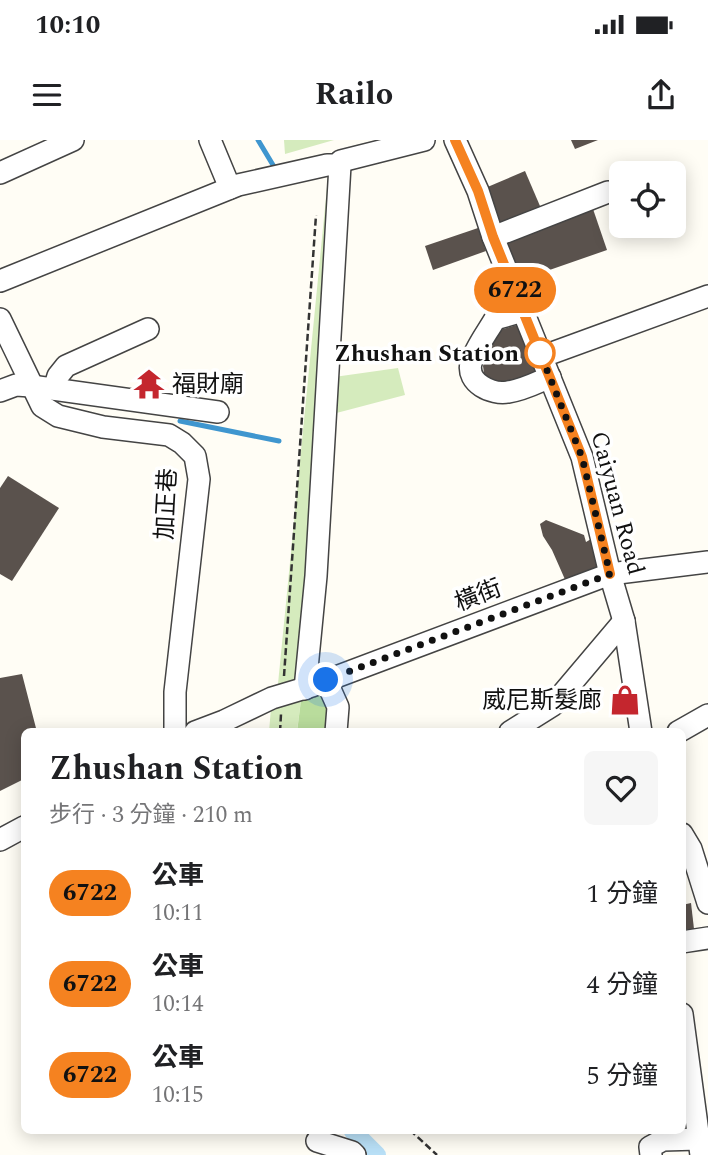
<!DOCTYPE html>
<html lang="zh-TW">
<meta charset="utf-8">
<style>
body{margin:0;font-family:Spectral,"Noto Sans TC",serif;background:#f6f6f6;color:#202124;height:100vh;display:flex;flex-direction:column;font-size:26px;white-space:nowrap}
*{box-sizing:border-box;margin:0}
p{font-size:23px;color:#757577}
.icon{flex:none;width:38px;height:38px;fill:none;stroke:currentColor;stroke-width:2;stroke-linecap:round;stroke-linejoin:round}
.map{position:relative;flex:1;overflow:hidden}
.details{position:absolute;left:21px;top:588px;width:665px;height:406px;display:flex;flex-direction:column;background:#fff;border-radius:10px;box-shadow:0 4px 18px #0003}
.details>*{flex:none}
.badge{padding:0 14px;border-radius:23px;font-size:24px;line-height:46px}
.tools{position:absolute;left:609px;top:21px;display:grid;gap:14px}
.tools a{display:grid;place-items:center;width:77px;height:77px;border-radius:10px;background:#fff;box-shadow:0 4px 18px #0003;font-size:35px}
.you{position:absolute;width:35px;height:35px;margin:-18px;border:5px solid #fff;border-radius:50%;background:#1a73e8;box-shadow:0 0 0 10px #1a73e833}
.map>.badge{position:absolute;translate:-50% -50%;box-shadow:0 0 0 4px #fff}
.round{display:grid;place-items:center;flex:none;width:74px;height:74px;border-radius:10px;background:#f6f6f6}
.overview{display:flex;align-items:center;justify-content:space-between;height:119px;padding:0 28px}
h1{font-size:33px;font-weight:700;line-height:52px}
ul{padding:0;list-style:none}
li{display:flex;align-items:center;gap:21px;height:91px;padding:0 28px}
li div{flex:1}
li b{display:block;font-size:26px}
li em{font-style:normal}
li .badge{min-width:77px;font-weight:700;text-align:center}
.status{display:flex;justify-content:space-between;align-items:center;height:49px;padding:0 35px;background:#fff;direction:ltr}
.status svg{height:19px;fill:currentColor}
header{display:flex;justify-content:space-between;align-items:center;height:91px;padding:0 28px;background:#fff;font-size:32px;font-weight:700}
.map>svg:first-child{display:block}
</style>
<div class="status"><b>10:10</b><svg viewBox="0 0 49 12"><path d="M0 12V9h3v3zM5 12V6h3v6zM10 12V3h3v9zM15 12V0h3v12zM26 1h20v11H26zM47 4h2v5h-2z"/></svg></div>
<header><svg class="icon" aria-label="menu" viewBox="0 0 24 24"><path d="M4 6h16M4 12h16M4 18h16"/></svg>Railo<svg class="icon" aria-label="share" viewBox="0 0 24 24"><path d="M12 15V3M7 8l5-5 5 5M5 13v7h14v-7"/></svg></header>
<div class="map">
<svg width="708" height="1015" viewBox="0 0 708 1015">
<rect width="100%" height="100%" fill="#fffdf5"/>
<!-- green -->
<g fill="#d5ebbd">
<path d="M284,0H334L285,14Z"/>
<path d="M329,27H338L302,547L277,554Z"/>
<path d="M398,228L405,255L325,276L327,238Z"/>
<path d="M301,560L297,591L269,592L271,568Z"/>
</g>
<!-- forest -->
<path fill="#b9dc9c" d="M324,551L335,567L329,588L324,591L297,592L301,560Z"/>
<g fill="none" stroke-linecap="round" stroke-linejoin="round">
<!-- stream -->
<g stroke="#3f96cf" stroke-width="5">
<path d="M258,0L276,30"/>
<path d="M180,281L279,301"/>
</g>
<!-- canal -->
<path stroke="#b9e0f7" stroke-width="18" d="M352,990L377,1015"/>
</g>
<!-- building -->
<g fill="#5a524d">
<path d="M571,0H598L575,9Z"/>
<path d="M525,31L543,73L495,93L478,51Z"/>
<path d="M593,69L607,110L515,142L501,101Z"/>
<path d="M478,88L486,111L433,130L425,106Z"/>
<path d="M520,184L538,235L497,244L488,239L484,233L483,226L493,192Z"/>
<path d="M8,336L59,368L12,441L0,434V348Z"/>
<path d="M546,380L584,395L586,402L598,395L601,430L567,444L552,410L543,396L540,384Z"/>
<path d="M22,534L37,592H24V639L0,651V538Z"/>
<path d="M691,763L694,789L682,790V765Z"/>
</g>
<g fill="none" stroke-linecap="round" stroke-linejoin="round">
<!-- minor casing -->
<g stroke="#444" stroke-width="24">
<g id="minor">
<path d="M210,0L230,48"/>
<path d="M455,0L478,51L493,97L582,317L610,434L624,481L641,592"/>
<path d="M340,25L341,21L424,0"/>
<path d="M0,33L73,0"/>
<path d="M493,97L608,52"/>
<path d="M0,141L238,45L327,25H340"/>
<path d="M523,171L495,179C487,193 475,208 471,223C466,243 492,255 508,252C523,250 536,243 550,237"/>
<path d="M0,179L42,266L58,276L103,287L169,295L182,303L195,316L199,339L175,552V592"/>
<path d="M541,217L708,156"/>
<path d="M54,249L58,236L66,226L148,189"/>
<path d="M0,251L16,245L31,246L218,272"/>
<path d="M326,540L338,567L336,592"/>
<path d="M305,549L316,436L340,25"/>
<path d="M195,592L224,581L272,558L312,546L610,434L708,422"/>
<path d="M510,592L553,565L624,481"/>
<path d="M678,592L708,575"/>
<path d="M682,694L691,709L708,763"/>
<path d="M0,700L24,687"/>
<path d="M682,802L708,798"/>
<path d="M682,874L701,1015"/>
<path d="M317,1001L352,1012L355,1015"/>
<path d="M651,1015L650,1007L663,1000L699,999"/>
</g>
</g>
<!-- path -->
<g stroke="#333" stroke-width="2.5" stroke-dasharray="7 3.5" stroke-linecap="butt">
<path d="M284,536L316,75"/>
<path d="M280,592L281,574"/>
<path d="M410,990L437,1015"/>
</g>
<!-- minor -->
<use href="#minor" stroke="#fff" stroke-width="21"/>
</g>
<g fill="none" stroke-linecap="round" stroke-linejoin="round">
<!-- line casing -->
<g stroke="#fff" stroke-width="16">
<path id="line" d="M455,0L478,51L493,97L582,317L610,434"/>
</g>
<!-- line -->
<use href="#line" stroke="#f58220" stroke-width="10"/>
<!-- walk -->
<path stroke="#111" stroke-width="7" stroke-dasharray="0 12.6" d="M326,540L610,434L582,317L540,213"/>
</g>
<!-- icons -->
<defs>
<g id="temple-bare" transform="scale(2.415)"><path d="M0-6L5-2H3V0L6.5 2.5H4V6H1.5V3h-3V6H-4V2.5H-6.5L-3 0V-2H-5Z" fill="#c4262e" stroke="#fff" stroke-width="2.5" paint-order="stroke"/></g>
<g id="shop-bare" transform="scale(2.415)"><path d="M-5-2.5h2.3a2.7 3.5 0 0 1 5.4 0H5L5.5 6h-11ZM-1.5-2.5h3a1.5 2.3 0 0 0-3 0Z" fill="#c4262e" stroke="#fff" stroke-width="2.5" paint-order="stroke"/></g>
</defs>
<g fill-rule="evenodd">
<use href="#temple-bare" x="149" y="244"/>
<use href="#shop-bare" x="625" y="560"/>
</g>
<!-- markers -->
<circle fill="#fff" stroke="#f58220" stroke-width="3.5" cx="540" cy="213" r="14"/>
<g text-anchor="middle" stroke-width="7" stroke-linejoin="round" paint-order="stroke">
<!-- stop labels -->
<g font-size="24" font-weight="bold" fill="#111" stroke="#fff" text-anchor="end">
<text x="519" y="221">Zhushan Station</text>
</g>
<!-- poi labels -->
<g font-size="24" fill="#111" stroke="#fff" text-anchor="start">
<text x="172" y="252">福財廟</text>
<text x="602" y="568" text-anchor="end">威尼斯髮廊</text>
</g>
<!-- street labels -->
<g font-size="24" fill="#111" stroke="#fff">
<text transform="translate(618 363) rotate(75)" y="8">Caiyuan Road</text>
<text transform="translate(166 364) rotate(-87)" y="8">加正巷</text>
<text transform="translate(478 455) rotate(-21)" y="8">橫街</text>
</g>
</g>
</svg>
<div class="tools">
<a><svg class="icon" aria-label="locate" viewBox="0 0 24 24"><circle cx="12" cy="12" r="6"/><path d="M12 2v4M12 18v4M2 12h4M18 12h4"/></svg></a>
</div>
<div class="you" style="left:326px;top:540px"></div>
<b class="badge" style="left:515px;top:150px;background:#f58220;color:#111">6722</b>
<section class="details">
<div class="overview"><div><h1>Zhushan Station</h1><p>步行 · 3 分鐘 · 210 m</p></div><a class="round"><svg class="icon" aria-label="heart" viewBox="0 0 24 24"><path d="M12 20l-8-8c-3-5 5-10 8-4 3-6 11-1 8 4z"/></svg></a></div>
<ul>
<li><span class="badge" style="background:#f58220;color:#111">6722</span><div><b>公車</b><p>10:11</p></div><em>1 分鐘</em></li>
<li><span class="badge" style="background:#f58220;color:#111">6722</span><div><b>公車</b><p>10:14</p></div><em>4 分鐘</em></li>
<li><span class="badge" style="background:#f58220;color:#111">6722</span><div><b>公車</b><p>10:15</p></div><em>5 分鐘</em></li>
</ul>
</section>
</div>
